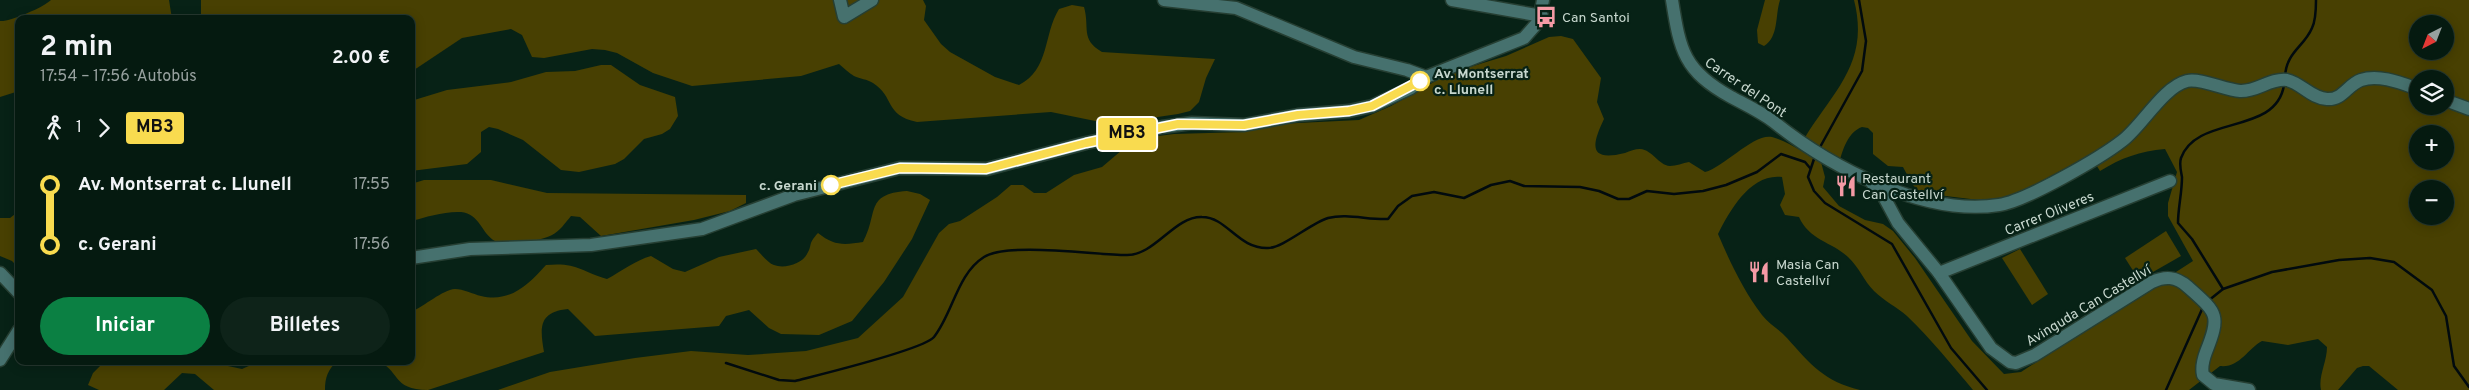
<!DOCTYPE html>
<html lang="es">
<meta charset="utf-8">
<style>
body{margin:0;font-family:Overpass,sans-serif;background:#0e2319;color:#f1f3f6;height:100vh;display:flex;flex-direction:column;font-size:19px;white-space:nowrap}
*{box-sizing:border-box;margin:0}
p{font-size:16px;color:#97a19f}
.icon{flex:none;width:28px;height:28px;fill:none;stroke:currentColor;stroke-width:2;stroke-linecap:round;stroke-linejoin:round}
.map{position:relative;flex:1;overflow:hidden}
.side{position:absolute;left:15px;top:15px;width:400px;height:350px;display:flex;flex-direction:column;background:#051a10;border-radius:10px;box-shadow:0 2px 12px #0003,0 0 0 1px #263830}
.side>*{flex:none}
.badge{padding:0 10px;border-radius:4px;font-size:18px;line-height:32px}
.needle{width:32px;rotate:222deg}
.fabs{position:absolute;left:2409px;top:15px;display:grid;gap:10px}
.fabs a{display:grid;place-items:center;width:45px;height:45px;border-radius:50%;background:#051a10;box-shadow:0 2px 12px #0003,0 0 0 1px #263830;font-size:25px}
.map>.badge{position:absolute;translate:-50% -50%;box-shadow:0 0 0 2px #fff}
.legs{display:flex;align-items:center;gap:8px;height:55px;padding:0 25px;font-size:16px}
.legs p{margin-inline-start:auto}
.headline{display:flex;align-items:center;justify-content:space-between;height:85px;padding:0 25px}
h1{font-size:28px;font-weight:700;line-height:38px}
.button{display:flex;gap:10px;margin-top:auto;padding:10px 25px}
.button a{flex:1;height:58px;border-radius:30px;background:#0b8043;color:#fff;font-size:20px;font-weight:700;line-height:58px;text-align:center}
.button a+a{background:#0e2319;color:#f1f3f6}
ul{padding:0 25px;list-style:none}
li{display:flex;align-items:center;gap:18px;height:60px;font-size:19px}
li i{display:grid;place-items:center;width:8px;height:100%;margin:0 6px;background:currentColor}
li i::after{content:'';width:12px;height:12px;margin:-6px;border:4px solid;border-radius:50%;background:#051a10}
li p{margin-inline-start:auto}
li:first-child i{background:linear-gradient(#0000 50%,currentColor 0)}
li:last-child i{background:linear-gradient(currentColor 50%,#0000 0)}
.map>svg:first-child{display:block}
</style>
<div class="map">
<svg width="2469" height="390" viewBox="0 0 2469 390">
<rect width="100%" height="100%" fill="#072216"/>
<!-- green -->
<g fill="#484002" fill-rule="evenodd">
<path d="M51,0H169L172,19H19V91L0,97V21C10,22 44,7 51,0Z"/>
<path d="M201,0H923L926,6L924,20L941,44L950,52L995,77L1019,85C1050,69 1043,35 1059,9L1072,5L1084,7C1090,28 1080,39 1102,52L1215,59L1206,78L1199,102L1190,111L1178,114L1110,124L1051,112L917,122C884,115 895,97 873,83C867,79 860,79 854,76C849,73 844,68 839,64L801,76L692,86L653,73L617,53L605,50L592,49L544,58L532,57L522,35L511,29L462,38L411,72V19H201Z"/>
<path d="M1765,0H1780C1775,15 1779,37 1764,46L1758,43L1757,30Z"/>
<path d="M1854,0H2469V390H2398L2369,366H2363L2357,368L2338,390H2321C2318,376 2327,362 2327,347L2318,339L2288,345L2262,341C2247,349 2240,368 2220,366L2189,390H1973C1952,365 1931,339 1907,316C1897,307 1884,301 1874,291C1864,281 1859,267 1848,257C1832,242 1809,240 1799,217L1785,215L1780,205L1785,194L1782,177C1751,173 1730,210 1718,234C1730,262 1743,290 1762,315C1769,324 1780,330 1787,338C1811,365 1824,381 1860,390H498L550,372L635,358L691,351L748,355L806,351L858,338L903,297L939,233L949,224L960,221L997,197L1011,185H1023L1034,193H1046L1074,175L1102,167L1135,139L1174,134L1243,132L1278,124L1359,120L1391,106L1450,73L1506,56L1549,37L1561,36L1573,39L1601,78L1597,102L1604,119C1591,146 1589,162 1625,153C1630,151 1635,149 1640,149C1653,150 1658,165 1670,166C1676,166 1683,163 1689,162L1705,172C1724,167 1754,133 1772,137C1789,142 1806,154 1821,162L1825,177L1823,187L1839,206L1865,220L1883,224L1893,231L1915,258L1972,341L2004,374L2021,372L2193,261L2168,216V203L2177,172L2165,149C2140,151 2121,158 2100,171L2090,155L2013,196L1987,201L1921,193L1912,184L1903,167L1888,166L1873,154V133L1868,128L1862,127C1848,132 1843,149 1839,163L1804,139C1834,90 1870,63 1854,0ZM2418,24H2445V51H2418ZM2418,79H2445V106H2418ZM2418,134H2445V161H2418ZM2418,189H2445V216H2418Z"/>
<path d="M601,65H611L640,85L675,97L678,116L670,129L662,134L644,139L624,159L615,164L579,172L561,170L523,140L498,129L489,127L481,132V152L467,164L411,171V101L447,90L511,82L546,72L575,71Z"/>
<path d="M424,180H491L547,193L746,195V203L730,211L694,220L601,236L580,217L571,216C566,222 559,232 552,235C542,241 505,246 495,241C481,233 480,214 461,212C445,211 426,217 411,221V184Z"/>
<path d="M907,191L920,194L930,200L912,239L884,282L852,321L819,335L781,334L769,328L749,310L726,316L719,326L595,336L568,309C538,312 540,328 544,352L428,390C391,390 400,369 377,361H411V312C425,306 442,290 455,289C463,289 473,294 481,296C510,303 528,285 546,265C576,262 581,271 607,279C622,271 636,260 651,256L673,269L685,272L719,257L756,249C761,254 768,263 774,265C784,269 802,264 807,254C813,244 807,245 818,233C834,246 844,245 863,242C879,213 864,194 907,191Z"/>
<path d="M19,211V268L12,261L0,256V218H10Z"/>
<path d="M2166,231L2181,256L2139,280L2125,258Z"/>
<path d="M2020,249L2048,294L2032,305L2002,258Z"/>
<path d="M105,361H222L228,366L242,369L260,361H337C328,370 325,377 325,390H214L195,374L182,373L164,390H99L88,385L93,373Z"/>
</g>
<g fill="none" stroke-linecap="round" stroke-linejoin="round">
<!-- stream -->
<g stroke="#010a0e" stroke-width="2.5">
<path d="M2285,77C2286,52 2304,47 2312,28C2316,20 2316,9 2316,0"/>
<path d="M1819,149L1862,71L1866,41L1859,0"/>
<path d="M1815,156L1808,177L1814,191L1825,203L1892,244L1951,348L1987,390"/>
<path d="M2223,289L2192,239L2178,223C2178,208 2182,193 2182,177C2181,172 2179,164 2181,158C2197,114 2276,136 2284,85"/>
<path d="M2208,301L2223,289L2272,272L2339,260L2370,258L2394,262L2432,290L2446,316L2454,366L2469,387"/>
<path d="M726,363L779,380L795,381C818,375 923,350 934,337C953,313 957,274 984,257C1008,242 1096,255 1126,255C1155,256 1174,216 1202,217C1227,217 1238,249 1268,248C1283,248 1311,223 1328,218C1347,213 1368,220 1388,219L1398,206L1412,196L1434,192L1464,198L1491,185L1510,181L1524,186L1580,187L1599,191L1618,199H1629L1647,191L1674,194L1703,191L1726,185L1757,172L1781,154L1805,162L1810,168"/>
<path d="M2166,390L2203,307"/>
</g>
<!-- minor casing -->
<g stroke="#263f33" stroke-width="15">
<g id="minor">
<path d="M840,0L844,17L872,0"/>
<path d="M1164,0L1236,8L1354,57L1407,70L1426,77"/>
<path d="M1452,0L1542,16"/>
<path d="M1672,0C1680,51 1684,71 1731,97C1746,105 1761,112 1774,122C1830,167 1925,217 1999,205C2026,201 2100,158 2122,141C2142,126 2163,87 2187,81C2201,78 2225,90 2240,91C2257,92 2270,78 2287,80C2301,83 2311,98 2327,99C2343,100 2347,85 2361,80C2379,74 2401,83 2418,89"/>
<path d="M2445,100L2469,109"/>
<path d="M1873,185L1884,197L1898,223L1939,273L1991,348L2010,362L2016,363L2035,355L2152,282C2165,276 2176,276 2188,287C2217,313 2221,314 2206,352C2203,360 2201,367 2203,375L2214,384L2249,390"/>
<path d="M411,258L470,249L591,245L702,229L794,195L900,168L987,169L1086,143L1162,127L1192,123L1244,125L1298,115L1349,111L1372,106L1411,88L1426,77L1524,38L1539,21L1543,0"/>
<path d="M0,273L19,293"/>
<path d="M1939,273L2170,181"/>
<path d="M0,360L19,330"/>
</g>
</g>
<!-- minor -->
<use href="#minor" stroke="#46716e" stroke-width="12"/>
</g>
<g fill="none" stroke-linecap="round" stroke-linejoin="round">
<!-- line-1 casing -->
<g stroke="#fff" stroke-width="11">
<path id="line-1" d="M831,185L900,168L986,169L1086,143L1178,124L1244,125L1298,115L1349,111L1372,106L1420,81"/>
</g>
<!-- line-1 -->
<use href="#line-1" stroke="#f9db4f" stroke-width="8"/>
</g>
<!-- icons -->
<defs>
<g id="bus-bare" transform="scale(1.725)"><path d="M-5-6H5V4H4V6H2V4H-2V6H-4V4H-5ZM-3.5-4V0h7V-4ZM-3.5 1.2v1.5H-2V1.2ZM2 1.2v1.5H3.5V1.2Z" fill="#f49aa5" stroke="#072216" stroke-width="2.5" paint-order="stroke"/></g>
<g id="restaurant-bare" transform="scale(1.725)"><path d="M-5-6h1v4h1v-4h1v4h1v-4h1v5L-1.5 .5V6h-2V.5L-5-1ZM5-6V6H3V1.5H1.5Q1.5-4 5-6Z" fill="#f49aa5" stroke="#072216" stroke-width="2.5" paint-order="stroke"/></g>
</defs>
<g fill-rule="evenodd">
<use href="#bus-bare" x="1546" y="17"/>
<use href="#restaurant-bare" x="1846" y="186"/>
<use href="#restaurant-bare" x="1759" y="272"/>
</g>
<!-- markers -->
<g fill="#fff" stroke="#f9db4f" stroke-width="2.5">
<circle cx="1420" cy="81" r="9"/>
<circle cx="831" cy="185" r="9"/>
</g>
<g text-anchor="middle" stroke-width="4.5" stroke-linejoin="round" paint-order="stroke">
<!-- poi labels -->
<g font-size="14" fill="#c7d7ce" stroke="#072216" text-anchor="start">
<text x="1562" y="22">Can Santoi</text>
<text x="1862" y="183">Restaurant<tspan x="1862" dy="16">Can Castellví</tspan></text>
<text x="1776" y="269">Masia Can<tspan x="1776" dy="16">Castellví</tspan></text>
</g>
<!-- stop labels -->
<g font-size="14" font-weight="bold" fill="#c7d7ce" stroke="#072216" text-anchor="start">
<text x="1434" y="78">Av. Montserrat<tspan x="1434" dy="16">c. Llunell</tspan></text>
<text x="817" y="190" text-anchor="end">c. Gerani</text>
</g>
<!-- street labels -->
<g font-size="14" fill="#c7d7ce" stroke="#072216">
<text transform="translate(1746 87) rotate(34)" y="5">Carrer del Pont</text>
<text transform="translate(2049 213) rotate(-22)" y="5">Carrer Oliveres</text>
<text transform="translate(2088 305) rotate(-31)" y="5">Avinguda Can Castellví</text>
</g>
</g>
</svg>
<div class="fabs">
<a><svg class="needle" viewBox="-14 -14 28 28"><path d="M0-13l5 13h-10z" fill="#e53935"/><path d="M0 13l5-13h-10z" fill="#97a19f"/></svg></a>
<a><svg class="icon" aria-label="layers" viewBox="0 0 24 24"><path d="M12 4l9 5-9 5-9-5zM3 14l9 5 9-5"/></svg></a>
<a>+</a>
<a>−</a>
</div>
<b class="badge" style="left:1127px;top:134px;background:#f9db4f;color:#111">MB3</b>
<section class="side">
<div class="headline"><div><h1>2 min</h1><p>17:54 – 17:56 · Autobús</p></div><b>2.00 €</b></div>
<div class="legs"><svg class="icon" aria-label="walk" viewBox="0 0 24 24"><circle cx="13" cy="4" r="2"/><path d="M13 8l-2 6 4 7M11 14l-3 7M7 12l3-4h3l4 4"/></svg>1<svg class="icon" aria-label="forward" viewBox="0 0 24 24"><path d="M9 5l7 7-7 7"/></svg><b class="badge" style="background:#f9db4f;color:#111">MB3</b></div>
<ul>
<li><i style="color:#f9db4f"></i><b>Av. Montserrat c. Llunell</b><p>17:55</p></li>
<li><i style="color:#f9db4f"></i><b>c. Gerani</b><p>17:56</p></li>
</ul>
<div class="button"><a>Iniciar</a><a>Billetes</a></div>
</section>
</div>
